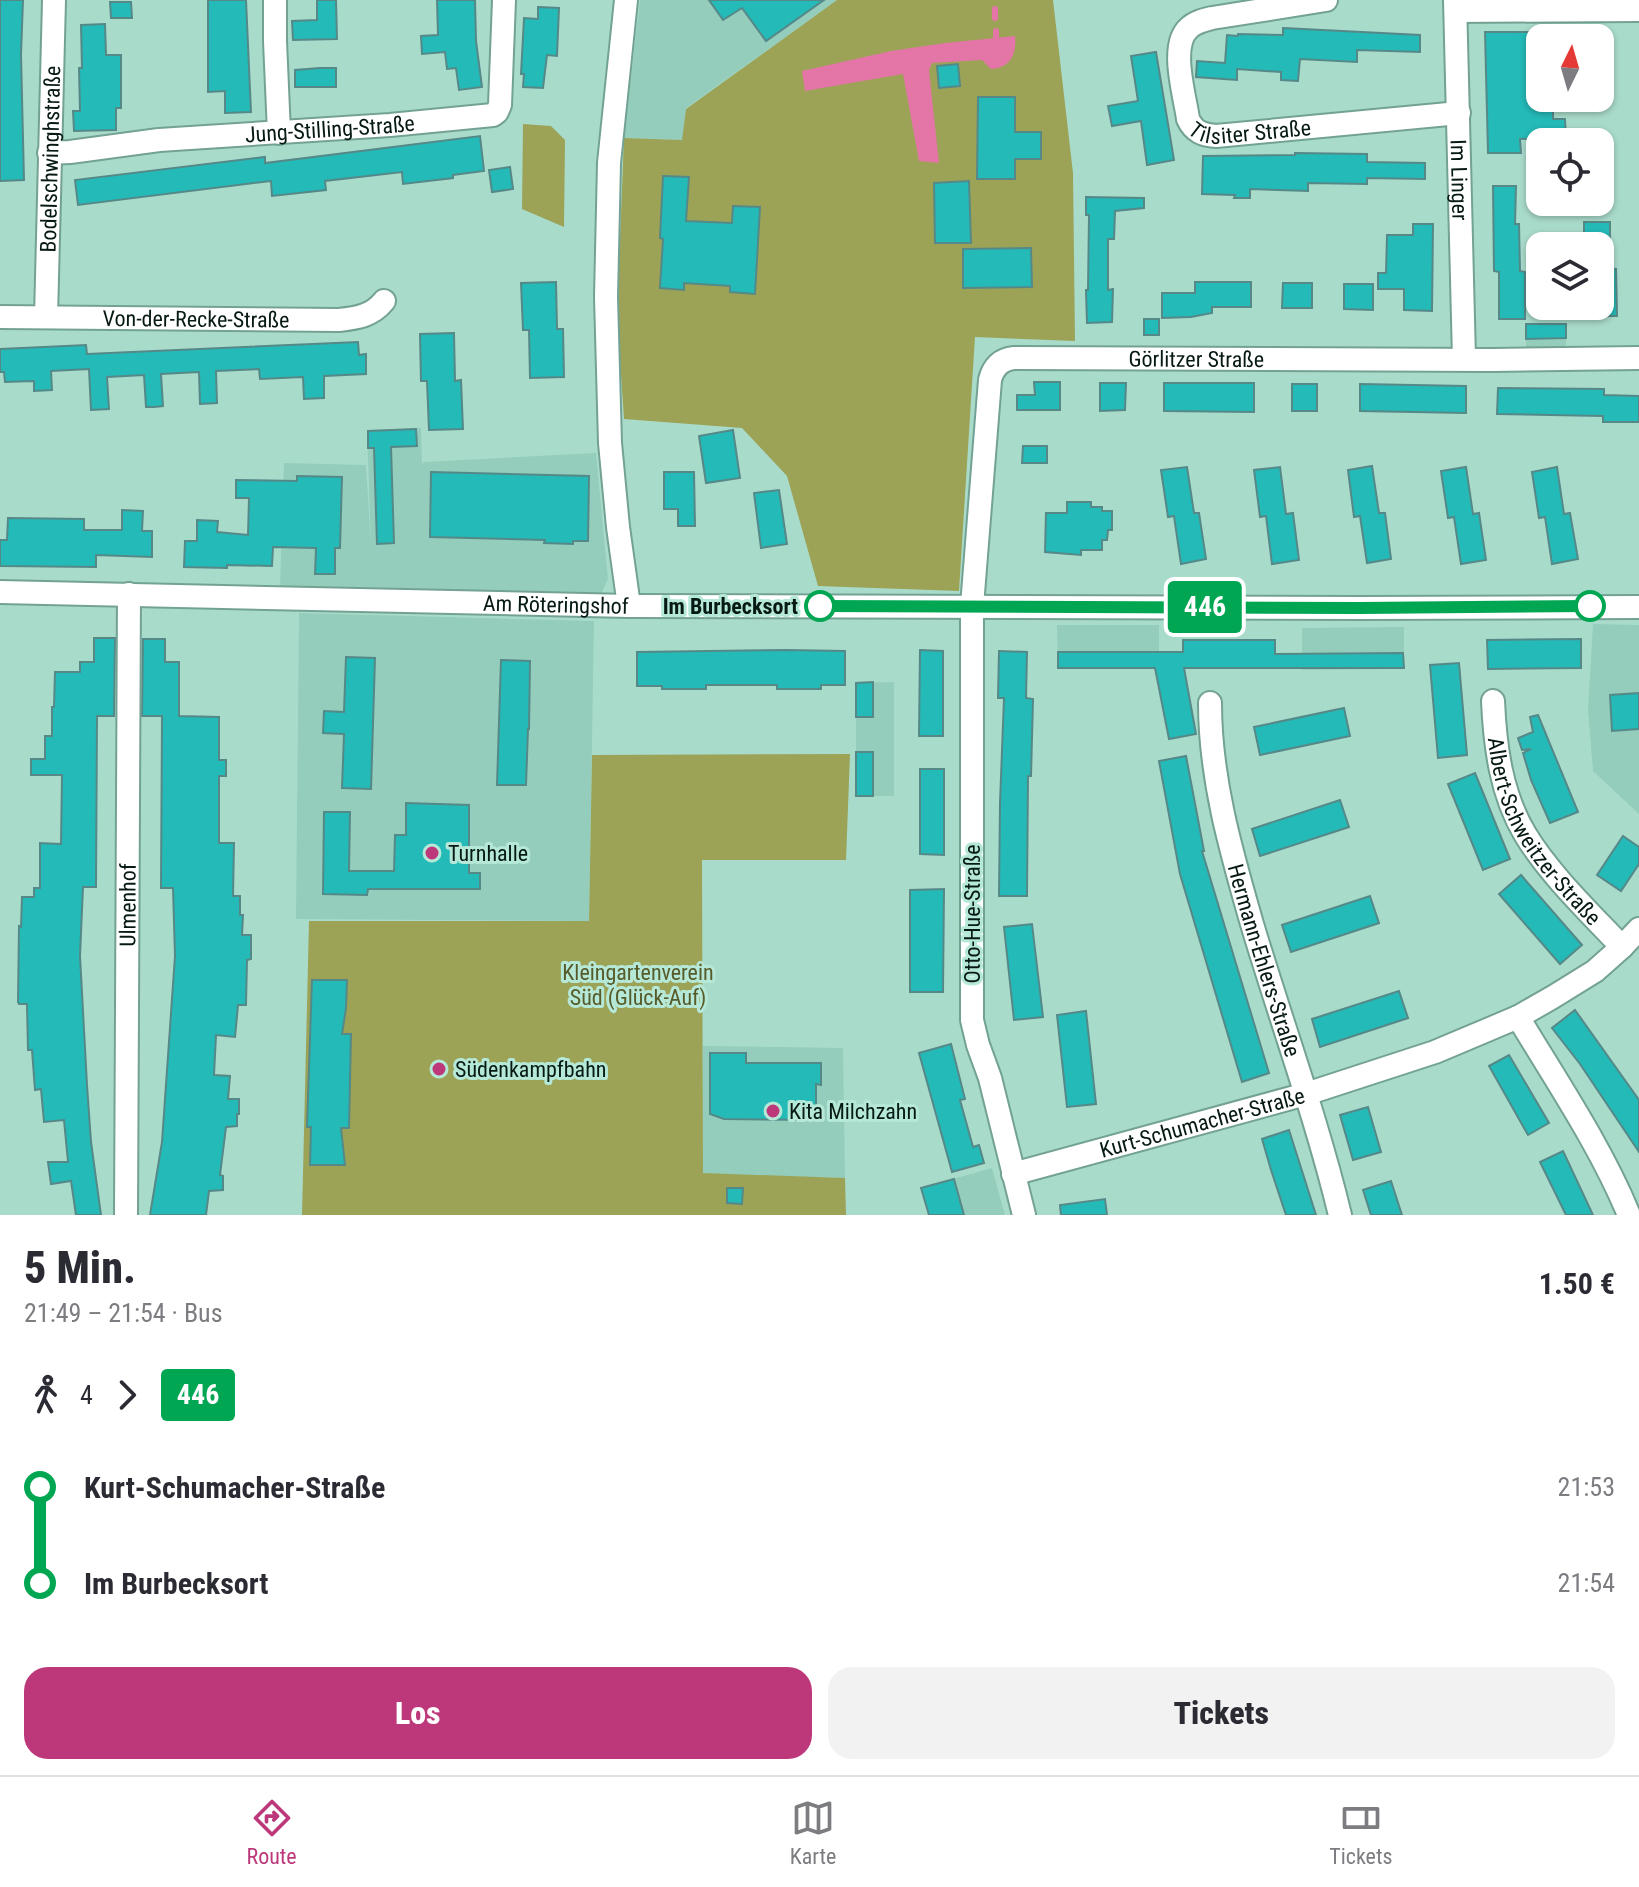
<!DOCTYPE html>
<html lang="de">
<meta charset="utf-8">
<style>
body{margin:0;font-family:"Roboto Condensed",sans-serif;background:#f2f2f3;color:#2b2b33;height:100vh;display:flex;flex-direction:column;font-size:30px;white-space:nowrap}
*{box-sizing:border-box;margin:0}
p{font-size:26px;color:#7c7c81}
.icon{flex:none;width:44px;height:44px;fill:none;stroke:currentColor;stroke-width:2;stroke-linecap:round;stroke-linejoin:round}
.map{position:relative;height:1215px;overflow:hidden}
.panel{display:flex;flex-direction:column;background:#fff;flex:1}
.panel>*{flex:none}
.badge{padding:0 16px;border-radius:6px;font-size:28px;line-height:52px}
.needle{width:52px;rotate:5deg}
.tools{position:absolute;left:1526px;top:24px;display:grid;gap:16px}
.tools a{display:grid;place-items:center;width:88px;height:88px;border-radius:16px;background:#fff;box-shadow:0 2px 6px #0004;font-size:40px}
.map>.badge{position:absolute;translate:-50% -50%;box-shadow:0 0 0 4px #fff}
.legs{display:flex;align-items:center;gap:12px;height:88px;padding:0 24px;font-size:26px}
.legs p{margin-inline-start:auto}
.overview{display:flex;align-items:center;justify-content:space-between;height:136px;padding:0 24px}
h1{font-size:44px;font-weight:800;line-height:60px}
.primary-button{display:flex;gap:16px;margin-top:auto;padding:16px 24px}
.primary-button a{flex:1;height:92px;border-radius:24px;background:#bd387b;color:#fff;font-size:32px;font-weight:800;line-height:92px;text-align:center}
.primary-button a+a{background:#f2f2f3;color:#2b2b33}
ul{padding:0 24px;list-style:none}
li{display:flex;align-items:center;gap:28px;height:96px;font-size:30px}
li i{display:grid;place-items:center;width:12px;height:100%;margin:0 10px;background:currentColor}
li i::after{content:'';width:20px;height:20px;margin:-10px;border:6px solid;border-radius:50%;background:#fff}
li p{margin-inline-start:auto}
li:first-child i{background:linear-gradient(#0000 50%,currentColor 0)}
li:last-child i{background:linear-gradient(currentColor 50%,#0000 0)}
.tab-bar{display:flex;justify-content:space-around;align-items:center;height:112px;border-top:2px solid #e1e1e2;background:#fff;font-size:22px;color:#7c7c81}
.tab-bar a{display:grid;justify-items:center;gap:4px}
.tab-bar .selected{color:#bd387b}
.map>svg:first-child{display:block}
</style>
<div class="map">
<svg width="1639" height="1215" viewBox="0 0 1639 1215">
<rect width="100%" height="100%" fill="#a9dbcb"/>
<!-- built -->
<g fill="#94cdbc">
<path d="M640,0H837L686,108L682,140L624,138Z"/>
<rect x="1526" y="324" width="40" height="25"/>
<path d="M421,428L422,464L424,462L596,453L608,579L600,596L280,588L284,463L366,465L371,545L367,430Z"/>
<path d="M299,613L594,621L589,921L296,919Z"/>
<path d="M1593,624L1639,625V814L1593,771L1588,710Z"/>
<path d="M1057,625H1159V669H1058Z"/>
<path d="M1404,627V669L1302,670V628Z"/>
<path d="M894,682V796H856V683Z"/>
<path d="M703,1046L843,1048L845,1178L703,1174Z"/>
<path d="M992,1168L1005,1215H929L921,1188Z"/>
</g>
<!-- green -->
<g fill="#9ca357">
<path d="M837,0H1053L1073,173L1075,341L975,337L959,591L818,586L787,476L742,428L624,419L617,315L624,138L682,140L686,109Z"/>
<path d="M523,124L551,126L565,140L564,227L522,209Z"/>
<path d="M850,754L846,860H702L703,1173L845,1178L846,1215H302L309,921H589L592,755Z"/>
</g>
<!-- water -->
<path fill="#e376a7" d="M1015,36C1017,53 1011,68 991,69L982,60L932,63L929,70L939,163L919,161L903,74L805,91L802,71L891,51L945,43Z"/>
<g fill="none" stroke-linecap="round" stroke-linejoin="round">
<!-- stream -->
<g stroke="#e376a7" stroke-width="6">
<path d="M995,9V18"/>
<path d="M996,31V38"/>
</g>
</g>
<!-- building -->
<g fill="#24bab8" stroke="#558988" stroke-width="2">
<path d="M0,0H23L21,55L24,180L0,181Z"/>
<path d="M208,0H246L251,112L225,113V91L208,92Z"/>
<path d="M317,0H336L337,39L293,40L292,21L317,20Z"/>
<path d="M437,0H475L476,41L482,87L459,90L456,68L447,69L445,52L422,54L421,36L438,35Z"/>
<path d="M709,0H824L766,41L742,8L723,20Z"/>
<path d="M110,2H131L132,18H111Z"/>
<path d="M538,7L559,8L557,56L547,55L543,88L523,87L524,74H521L524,18L538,19Z"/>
<path d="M105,24L106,55H121V108H116V130L74,131L73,111H80L79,68H82L81,25Z"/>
<path d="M1283,28L1420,35V52L1357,50V62L1300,59L1298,81L1281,80V72L1237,69V80L1196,77L1197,61L1225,63L1227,35L1238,36V34L1283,35Z"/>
<path d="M1485,32H1540V101H1553V119H1565L1566,138L1520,139L1521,153H1488Z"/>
<path d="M1156,52L1174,160L1147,165L1141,121L1112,126L1108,106L1138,101L1131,56Z"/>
<path d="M958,64L960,86L939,88L937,66Z"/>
<path d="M320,68H336V87H295V70Z"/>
<path d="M978,97H1015V132H1041V159H1015V179H977Z"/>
<path d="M480,136L484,171L453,175V178L403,184L402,172L325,181L326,190L272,196L271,181L78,205L75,180L265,157V163Z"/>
<path d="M1295,153L1367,154V162L1425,163V179L1367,178V184L1308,183V191L1250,189V198H1234L1235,195L1202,194L1203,156L1295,155Z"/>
<path d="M510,167L513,189L492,192L489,170Z"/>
<path d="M663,176L689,177L686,221L732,223L733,206L760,207L755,294L730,292V286L684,283V290L660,288L663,239L660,238Z"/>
<path d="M969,181L971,243H935L934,183Z"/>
<path d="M1493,186H1516L1515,224H1519L1520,271L1525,272V319H1499V272L1494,271Z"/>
<path d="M1086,197L1144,198V208L1115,211L1114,239H1108V290L1113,289L1112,322L1087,323L1086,290H1088L1089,215H1086Z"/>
<rect x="1584" y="222" width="26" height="24"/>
<path d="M1413,224H1433L1432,311L1404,310V289H1378V273H1386L1387,235H1413Z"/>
<path d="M1031,248L1032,287L963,288V249Z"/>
<path d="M1600,268L1616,269L1617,316H1600Z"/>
<path d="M556,282L557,329H563L564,377L530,378L529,330H523L521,283Z"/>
<path d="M1195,282H1251V307H1212V313L1191,317L1162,318V293H1195Z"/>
<path d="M1283,283H1312V308H1282Z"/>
<path d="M1344,284H1373V310L1344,309Z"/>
<rect x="1144" y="319" width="15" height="16"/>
<path d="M1526,324H1566V338L1526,339Z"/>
<path d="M454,333L455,381L461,380L463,429L429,430L427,381H421L420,334Z"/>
<path d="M358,342L359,355L366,354V374L324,376V398L304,399L303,377L260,379L259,369L216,371L217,403L200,404L199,372L161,374L163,406L154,407H146L144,375L107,377L109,409L91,410L89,369L51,371L52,390L34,391V381L5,382L4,372H0V349L86,345L87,354Z"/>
<path d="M1034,382H1060V410H1017V395H1035Z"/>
<path d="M1100,383H1126L1125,410L1100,411Z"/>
<path d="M1164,383H1254V412L1164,411Z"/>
<rect x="1292" y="384" width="25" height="27"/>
<path d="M1360,384L1466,386V413L1360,411Z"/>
<path d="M1498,388L1604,389V395L1639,396V422H1603V416L1497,414Z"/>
<path d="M416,429L417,446L391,447L394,543L377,544L374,448H368V431Z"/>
<path d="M733,430L740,478L706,483L699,436Z"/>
<path d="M1023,446H1047V463H1022Z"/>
<path d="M1372,466L1379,513H1385L1391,559L1367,563L1360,516L1354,517L1348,470Z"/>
<path d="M1187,467L1194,513H1199L1206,559L1181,564L1174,516L1168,517L1161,470Z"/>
<path d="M1280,467L1286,514L1293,513L1299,560L1272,564L1266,516L1260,517L1254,470Z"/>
<path d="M1466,467L1473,514L1479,513L1486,560L1461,564L1454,517L1448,518L1441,471Z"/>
<path d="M1557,467L1564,514L1570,513L1578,559L1552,564L1545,517L1539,518L1532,472Z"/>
<path d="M431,472L589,476L588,541H573V544L544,543L545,540L430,537Z"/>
<path d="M664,472H694L695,526H678V509H664Z"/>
<path d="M297,476L342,477L340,548H335V574H315L316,548L273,547L272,566L227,565V568L184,567L185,541H197V520L218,521L217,532L248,535L249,498H236V480L297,481Z"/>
<path d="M779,490L787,544L761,548L754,493Z"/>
<path d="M1067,502H1091V507H1102V511H1112V530H1108L1107,540H1102V550H1081V555L1045,552L1046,513H1067Z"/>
<path d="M122,510L143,511L142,531H152V557L96,555V567L0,566V540H7L8,518L84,519V530H122Z"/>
<path d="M94,638H115L114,716H97L96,887H83L80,956L87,1085L91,1142L101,1215H76L71,1181L51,1184L48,1162H68L64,1120L44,1122L41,1089L35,1090L32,1050H28L27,1004H19L18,1002L19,926L21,927L22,897H34V888H40V843L61,844L62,775H31V759H45V736H52V707H54L55,672H80V662H94Z"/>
<path d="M143,639H165V662H179V716L219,717V760H226V776H219V843H234L233,896H240V915H243L242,935H251V959L247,960L246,1005H238L235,1037L216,1035L214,1075L230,1076L228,1099H239V1114H237V1126L226,1127L220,1175L223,1176V1190L209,1191L206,1215H150L162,1142L175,956L173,888H161L162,716H142Z"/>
<path d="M1581,639V668L1488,669L1487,640Z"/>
<path d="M1183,640H1275V654L1403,653L1404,668H1184L1196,734L1169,739L1155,668H1058V652H1183Z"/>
<path d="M786,650L845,651V685H821V689H777V685H706V689H662V686H637V652Z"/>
<path d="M920,650L943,651V736H919Z"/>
<path d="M999,651L1027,652L1026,698L1033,699L1031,776H1028L1027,896H999L1000,803L1004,698H998Z"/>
<path d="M346,657L375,658L371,789L342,788L344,734L323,733L324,711L344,712Z"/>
<path d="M501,660L530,661L529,729H528L526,785H497Z"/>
<path d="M1459,663L1467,755L1438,758L1430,665Z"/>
<path d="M873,682V717H856V683Z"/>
<path d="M1639,693V729L1612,731L1610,695Z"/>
<path d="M1344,708L1350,736L1260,755L1254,727Z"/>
<path d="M1538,715L1578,812L1550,823L1531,780L1523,753L1531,749L1522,750L1518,738L1533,732L1530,717Z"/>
<rect x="856" y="752" width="17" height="44"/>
<path d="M1186,756L1204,851H1202L1269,1073L1242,1082L1180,874L1159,761Z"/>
<path d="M920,769H944V855L920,854Z"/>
<path d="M1475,773L1510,859L1483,870L1448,784Z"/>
<path d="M1340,800L1349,827L1260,856L1252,829Z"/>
<path d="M406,803L469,805V873H480V889H368L367,895L323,894L324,812H350L349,871H394L395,835H406Z"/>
<path d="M1623,836L1639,847V864L1621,891L1597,875Z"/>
<path d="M1521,875L1582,945L1560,964L1499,894Z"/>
<path d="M944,889L943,992H910V890Z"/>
<path d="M1370,896L1379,923L1291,952L1282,925Z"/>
<path d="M1032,924L1043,1017L1014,1020L1004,927Z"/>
<path d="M312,980H347L346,1008L342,1034H351L349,1128H341L345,1165H310L311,1127H307Z"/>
<path d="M1399,991L1408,1018L1320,1047L1312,1019Z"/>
<path d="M1575,1010L1639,1100V1152L1580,1064L1552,1028Z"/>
<path d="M1086,1011L1096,1104L1067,1107L1057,1015Z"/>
<path d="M951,1044L965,1099L960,1100L973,1147L979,1145L984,1163L952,1172L919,1053Z"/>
<path d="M710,1053H746V1063H821V1085L816,1084V1114L812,1120L724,1119L710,1114Z"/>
<path d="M1509,1055L1549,1123L1528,1135L1489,1066Z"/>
<path d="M1368,1107L1381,1152L1353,1160L1340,1115Z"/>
<path d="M1289,1130L1303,1174L1316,1215H1286L1271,1170L1262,1139Z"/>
<path d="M1563,1151L1593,1215H1566L1540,1162Z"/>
<path d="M954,1179L964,1215H929L921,1188Z"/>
<path d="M1391,1181L1402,1215H1371L1363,1190Z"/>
<path d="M727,1188H743L742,1204L727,1203Z"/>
<path d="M1105,1199L1107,1215H1061L1060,1205Z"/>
</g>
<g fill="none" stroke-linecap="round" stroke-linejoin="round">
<!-- minor casing -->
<g stroke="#73a294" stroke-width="26">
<g id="minor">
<path d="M275,0V41L279,133"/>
<path d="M626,0L609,163L606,297L610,443L618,527L629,606"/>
<path id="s1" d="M1326,0L1212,18C1204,20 1195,22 1189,28C1169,45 1185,96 1188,119C1194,132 1203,135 1216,136L1459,113"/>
<path id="s2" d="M1455,0L1464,359"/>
<path d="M1456,11L1639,10"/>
<path id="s3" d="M49,153L70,152L159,140L390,125L493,115L497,112L500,105L504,0"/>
<path id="s4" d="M0,317L339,320C357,318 372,316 384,301"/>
<path id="s5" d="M46,317L54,0"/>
<path id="s6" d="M0,592L629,606L1360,608L1639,607"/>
<path id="s7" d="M1493,701C1495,746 1501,794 1525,834C1549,874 1590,913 1622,947"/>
<path id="s8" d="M1210,703C1210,779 1231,851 1252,924C1281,1021 1316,1116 1340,1215"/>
<path d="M1518,1017C1557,1082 1600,1145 1629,1215"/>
<path id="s9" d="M1013,1174L1306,1094L1435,1052L1518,1017L1553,997L1595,971L1622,947L1639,929"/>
<path id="s10" d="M126,1215L129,594"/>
<path id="s11" d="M1024,1215L990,1078L978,1045L972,1020V606L990,380C993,367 1001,359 1014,358L1491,360L1639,358"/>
</g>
</g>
<!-- minor -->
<use href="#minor" stroke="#fff" stroke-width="22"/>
</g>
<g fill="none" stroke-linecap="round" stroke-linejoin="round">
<!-- line-1 casing -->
<g stroke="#fff" stroke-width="18">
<path id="line-1" d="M820,606L1360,608L1590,606"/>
</g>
<!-- line-1 -->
<use href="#line-1" stroke="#00a651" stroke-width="12"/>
</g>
<!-- markers -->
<g fill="#fff" stroke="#00a651" stroke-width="4">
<circle cx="820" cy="606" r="14"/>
<circle cx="1590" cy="606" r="14"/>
</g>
<g fill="#bd387b" stroke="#b6e8d8" stroke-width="3">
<circle cx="432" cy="853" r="8"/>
<circle cx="439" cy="1069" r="8"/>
<circle cx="773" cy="1111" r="8"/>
</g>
<g text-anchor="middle" stroke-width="6" stroke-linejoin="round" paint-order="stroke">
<!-- street labels -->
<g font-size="22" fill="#061914" stroke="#b6e8d8">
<text dy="8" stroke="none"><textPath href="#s1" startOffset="304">Tilsiter Straße</textPath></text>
<text dy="8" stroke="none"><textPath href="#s3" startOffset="282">Jung-Stilling-Straße</textPath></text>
<text dy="8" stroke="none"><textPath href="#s5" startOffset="158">Bodelschwinghstraße</textPath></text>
<text dy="8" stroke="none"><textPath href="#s2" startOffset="180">Im Linger</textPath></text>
<text dy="8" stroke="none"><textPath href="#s4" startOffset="196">Von-der-Recke-Straße</textPath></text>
<text dy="8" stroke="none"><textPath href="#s11" startOffset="1060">Görlitzer Straße</textPath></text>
<text dy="8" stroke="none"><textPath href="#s6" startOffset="556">Am Röteringshof</textPath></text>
<text dy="8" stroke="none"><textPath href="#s7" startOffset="144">Albert-Schweitzer-Straße</textPath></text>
<text dy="8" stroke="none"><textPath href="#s10" startOffset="310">Ulmenhof</textPath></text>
<text transform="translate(972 914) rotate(-90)" y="8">Otto-Hue-Straße</text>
<text dy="8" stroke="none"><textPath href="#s8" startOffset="264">Hermann-Ehlers-Straße</textPath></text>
<text dy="8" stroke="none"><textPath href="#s9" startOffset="196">Kurt-Schumacher-Straße</textPath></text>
</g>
<!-- stop labels -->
<g font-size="22" font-weight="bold" fill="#061914" stroke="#b6e8d8" text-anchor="end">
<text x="798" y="614">Im Burbecksort</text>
</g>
<!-- poi labels -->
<g font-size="22" fill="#061914" stroke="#b6e8d8" text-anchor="start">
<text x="448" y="861">Turnhalle</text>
<text x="455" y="1077">Südenkampfbahn</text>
<text x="789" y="1119">Kita Milchzahn</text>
</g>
<!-- park labels -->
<g font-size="22" fill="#565b2a" stroke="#b6e8d8">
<text x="638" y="980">Kleingartenverein<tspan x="638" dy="25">Süd (Glück-Auf)</tspan></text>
</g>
</g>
</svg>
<div class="tools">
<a><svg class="needle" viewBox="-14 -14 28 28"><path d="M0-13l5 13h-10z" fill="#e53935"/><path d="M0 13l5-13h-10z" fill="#7c7c81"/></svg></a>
<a><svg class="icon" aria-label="locate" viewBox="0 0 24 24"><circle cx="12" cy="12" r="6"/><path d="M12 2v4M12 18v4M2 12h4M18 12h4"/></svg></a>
<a><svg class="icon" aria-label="layers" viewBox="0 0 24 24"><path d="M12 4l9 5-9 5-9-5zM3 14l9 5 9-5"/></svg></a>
</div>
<b class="badge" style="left:1205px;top:607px;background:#00a651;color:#fff">446</b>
</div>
<section class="panel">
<div class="overview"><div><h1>5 Min.</h1><p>21:49 – 21:54 · Bus</p></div><b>1.50 €</b></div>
<div class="legs"><svg class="icon" aria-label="walk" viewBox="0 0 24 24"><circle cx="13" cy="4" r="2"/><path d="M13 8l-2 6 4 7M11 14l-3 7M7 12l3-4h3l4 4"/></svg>4<svg class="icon" aria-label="forward" viewBox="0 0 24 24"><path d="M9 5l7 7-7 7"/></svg><b class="badge" style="background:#00a651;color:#fff">446</b></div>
<ul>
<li><i style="color:#00a651"></i><b>Kurt-Schumacher-Straße</b><p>21:53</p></li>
<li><i style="color:#00a651"></i><b>Im Burbecksort</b><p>21:54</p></li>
</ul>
<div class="primary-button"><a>Los</a><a>Tickets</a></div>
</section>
<nav class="tab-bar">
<a class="selected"><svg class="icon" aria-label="directions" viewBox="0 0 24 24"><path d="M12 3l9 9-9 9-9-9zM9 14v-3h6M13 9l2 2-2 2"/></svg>Route</a>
<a><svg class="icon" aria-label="map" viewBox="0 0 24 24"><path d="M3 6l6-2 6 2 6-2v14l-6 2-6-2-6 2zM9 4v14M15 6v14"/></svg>Karte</a>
<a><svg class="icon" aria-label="tickets" viewBox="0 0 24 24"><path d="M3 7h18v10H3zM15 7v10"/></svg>Tickets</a>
</nav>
